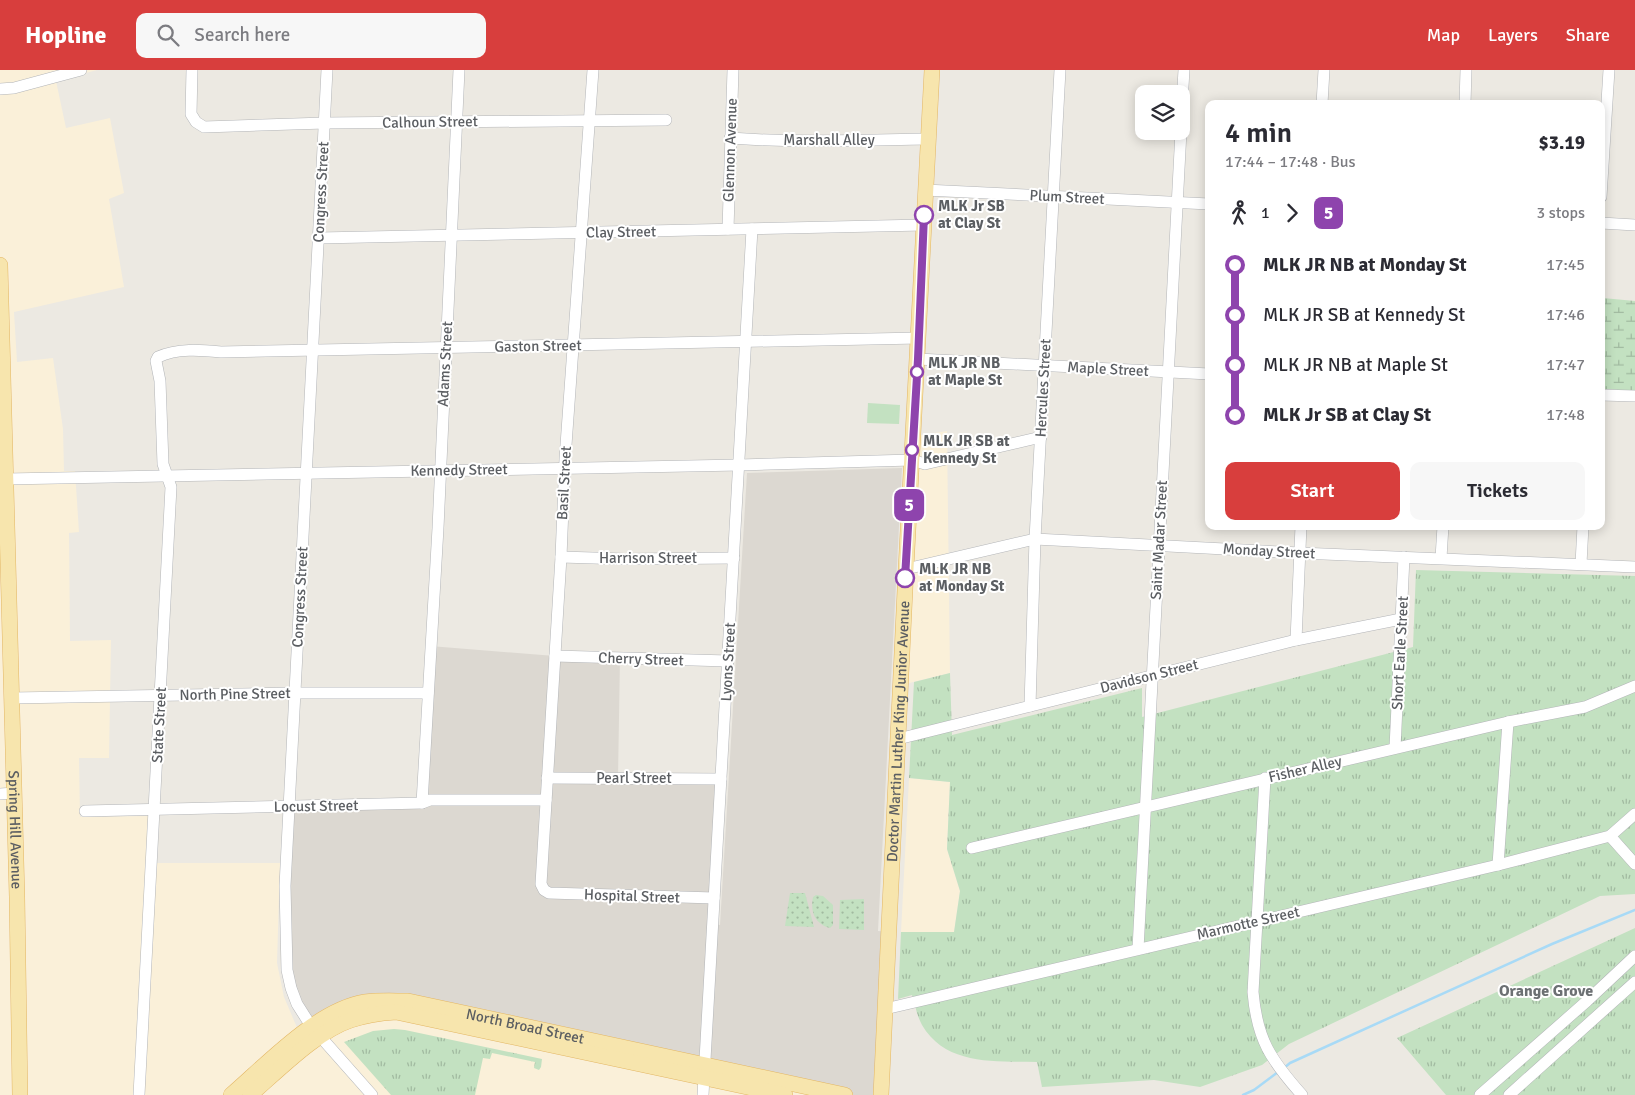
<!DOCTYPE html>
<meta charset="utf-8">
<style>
body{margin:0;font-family:Signika,sans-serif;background:#f7f7f7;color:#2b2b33;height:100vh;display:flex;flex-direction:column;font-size:19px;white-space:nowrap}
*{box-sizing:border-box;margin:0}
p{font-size:16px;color:#7c7c81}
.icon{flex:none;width:28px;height:28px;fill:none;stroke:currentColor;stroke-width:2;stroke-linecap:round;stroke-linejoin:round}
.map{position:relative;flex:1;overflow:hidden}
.panel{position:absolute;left:1205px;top:30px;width:400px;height:430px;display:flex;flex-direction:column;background:#fff;border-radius:10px;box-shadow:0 2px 12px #0003}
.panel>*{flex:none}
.badge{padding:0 10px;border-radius:8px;font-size:18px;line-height:32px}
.tools{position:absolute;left:1135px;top:15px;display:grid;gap:10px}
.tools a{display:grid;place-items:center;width:55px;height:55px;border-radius:10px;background:#fff;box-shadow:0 2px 12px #0003;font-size:25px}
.map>.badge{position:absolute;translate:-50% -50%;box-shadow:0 0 0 2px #fff}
.legs{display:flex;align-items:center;gap:8px;height:55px;padding:0 20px;font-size:16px}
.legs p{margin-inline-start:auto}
.head{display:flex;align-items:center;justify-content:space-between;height:85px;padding:0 20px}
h1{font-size:28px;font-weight:600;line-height:38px}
.button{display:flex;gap:10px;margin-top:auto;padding:10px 20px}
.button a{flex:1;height:58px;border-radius:10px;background:#d83e3d;color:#fff;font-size:20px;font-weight:600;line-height:58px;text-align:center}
.button a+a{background:#f7f7f7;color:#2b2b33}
ul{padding:0 20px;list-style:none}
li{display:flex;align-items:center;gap:18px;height:50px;font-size:19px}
li i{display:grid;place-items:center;width:8px;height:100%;margin:0 6px;background:currentColor}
li i::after{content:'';width:12px;height:12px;margin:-6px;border:4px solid;border-radius:50%;background:#fff}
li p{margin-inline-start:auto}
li:first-child i{background:linear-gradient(#0000 50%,currentColor 0)}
li:last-child i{background:linear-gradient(currentColor 50%,#0000 0)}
header{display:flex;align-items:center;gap:30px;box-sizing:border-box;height:70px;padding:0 25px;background:#d83e3d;color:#fff}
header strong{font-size:24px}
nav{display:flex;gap:28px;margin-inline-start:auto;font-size:18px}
.search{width:350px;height:45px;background:#f7f7f7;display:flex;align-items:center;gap:12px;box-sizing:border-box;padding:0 18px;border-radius:10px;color:#7c7c81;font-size:19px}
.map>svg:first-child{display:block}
</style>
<header>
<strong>Hopline</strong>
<div class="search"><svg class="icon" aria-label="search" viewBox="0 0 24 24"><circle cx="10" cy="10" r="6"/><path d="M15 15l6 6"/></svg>Search here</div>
<nav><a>Map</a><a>Layers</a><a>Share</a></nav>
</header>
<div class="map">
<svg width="1635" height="1025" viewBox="0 0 1635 1025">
<defs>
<pattern id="grass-tufts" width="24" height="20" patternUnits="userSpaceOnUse" patternTransform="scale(1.25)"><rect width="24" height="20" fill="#c3e1c1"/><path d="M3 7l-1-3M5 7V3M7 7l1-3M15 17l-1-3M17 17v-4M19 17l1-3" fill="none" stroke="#a1baa0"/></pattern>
<pattern id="wetland-marsh" width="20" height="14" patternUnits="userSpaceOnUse" patternTransform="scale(1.25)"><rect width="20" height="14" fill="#c3e1c1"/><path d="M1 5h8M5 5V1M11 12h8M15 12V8" fill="none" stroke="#a1baa0"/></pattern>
<pattern id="park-dots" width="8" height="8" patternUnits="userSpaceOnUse" patternTransform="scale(1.25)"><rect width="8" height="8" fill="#c3e1c1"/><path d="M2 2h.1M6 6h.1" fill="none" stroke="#a1baa0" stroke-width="1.8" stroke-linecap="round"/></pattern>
</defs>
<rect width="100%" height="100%" fill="#ece9e2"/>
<!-- commercial -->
<g fill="#faf0d9">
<path d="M0,0H97L56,11L66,58L110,48L124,123L109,129L124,217L14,242L17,292L53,288L63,359L64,401H75L79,462L69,463L70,571L111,570L109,688H79L80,747L150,746L146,793H280L277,893L284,927L298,960L340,934L884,1025H0Z"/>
<path d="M947,361L950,603L905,614L917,366Z"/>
<path d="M909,708L950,712L947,779L960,821L954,862H901Z"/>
</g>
<!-- education -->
<path fill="#dcd8d1" d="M902,398L878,861L889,862L881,1025H848L408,931L311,956L291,918L289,736L422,733L430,576L555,586L620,588L618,708L721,709L713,854L720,855L747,403Z"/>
<!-- grass -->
<g fill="url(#grass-tufts)">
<path d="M1416,500L1635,506V824L1600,826L1289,974L1262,995L1200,1017L1154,1010L1042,1017L1037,992C995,991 946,996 922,955C917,946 915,935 912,925L898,929L901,862H954L960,821L947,779L950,712L909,708L914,612L950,603L952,665L1142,618V647L1413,577Z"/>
<path d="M1635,858V1025H1490L1484,1018L1475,1025H1446L1397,968Z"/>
<path d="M394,959L405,960L542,989L541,997L539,1000L534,998L535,992L492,983L490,989L483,988L475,1025H391L344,972L373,961Z"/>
</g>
<!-- wetland -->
<path fill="url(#wetland-marsh)" d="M1603,228L1635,231V321L1601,319Z"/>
<!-- park -->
<g fill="url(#park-dots)">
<path d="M790,823H805L814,857L785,856Z"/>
<path d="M816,825L823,826L833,835V855L830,858C815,854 810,842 813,827Z"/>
<path d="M864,829V860L839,859L840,830Z"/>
</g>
<!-- pitch -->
<path fill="#c3e1c1" d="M868,333L900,335L899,354L867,353Z"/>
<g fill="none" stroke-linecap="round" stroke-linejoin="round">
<!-- stream -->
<g stroke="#a8daf6" stroke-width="2.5">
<path d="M1284,998L1290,993L1552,874L1635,840"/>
<path d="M1243,1025L1254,1020L1278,1002"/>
</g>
<!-- minor casing -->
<g stroke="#b3b5b8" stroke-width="12">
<g id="minor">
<path d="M192,0L191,44L196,52L204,57L325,53L666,50"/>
<path d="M327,0L285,816L287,900L291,918L297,934L311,956L372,1025"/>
<path d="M593,0L565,389L561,487L541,814L544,820L549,823L714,828"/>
<path d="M0,19L14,18L81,0"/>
<path d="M1322,34L1324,0"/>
<path d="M1465,34L1466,0"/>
<path d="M1181,49L1184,0"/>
<path d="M730,68C796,73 862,70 928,69"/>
<path d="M925,120L1209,134"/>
<path d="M1601,127L1609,0"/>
<path d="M1601,153L1635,155"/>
<path d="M728,159L733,0"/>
<path d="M319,168L924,155"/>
<path d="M918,289L1209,304"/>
<path d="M1601,325L1635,326"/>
<path d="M6,409L740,395L912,390L925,394L1041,367"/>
<path d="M561,487L625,489L734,488"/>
<path d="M1441,488L1443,456"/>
<path d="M1581,494L1583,456"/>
<path d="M906,499L1035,469L1300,483L1635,497"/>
<path d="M1296,570L1301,456"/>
<path d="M555,586L728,591"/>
<path d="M12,628L294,623H428"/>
<path d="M1030,636L1035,469L1060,0"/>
<path d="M898,669L1296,570L1401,549"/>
<path d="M1395,678L1404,487"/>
<path d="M547,708L721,709"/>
<path d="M1265,708L1253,922C1257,970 1271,990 1302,1025"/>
<path d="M0,724L14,723"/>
<path d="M422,733L438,458L459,0"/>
<path d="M85,741L422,733L430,730H546"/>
<path d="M1610,766L1635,794"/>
<path d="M972,778L1508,652L1585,637L1635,616"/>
<path d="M1498,795L1508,652"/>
<path d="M1138,879L1181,61"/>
<path d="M885,939L1498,795L1610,766L1635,744"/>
<path d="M139,1025L171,417L163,394L160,311L156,291L158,287C177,278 201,280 221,282L919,268"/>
<path d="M703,1025L752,159"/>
<path d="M1480,1025L1587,931L1635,886"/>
<path d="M1509,1025L1635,912"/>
</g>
</g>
<!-- major casing -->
<g stroke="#e3b664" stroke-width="16">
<g id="major">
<path id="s1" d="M0,195L17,827L20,1025"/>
<path id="s2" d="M231,1025C268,993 317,940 365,932C379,930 394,931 408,931L845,1025"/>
<path d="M250,1025C278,1001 317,961 351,950C366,945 381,943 396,942L785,1025"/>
<path id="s3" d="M881,1025L906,499L932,0"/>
</g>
</g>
<!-- minor -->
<use href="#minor" stroke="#fff" stroke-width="11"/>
<!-- major -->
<use href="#major" stroke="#f7e5ad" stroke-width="15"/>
</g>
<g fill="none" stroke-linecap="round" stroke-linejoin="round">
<!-- line-1 casing -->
<g stroke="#fff" stroke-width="11">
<path id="line-1" d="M905,508L918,289L924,145"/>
</g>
<!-- line-1 -->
<use href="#line-1" stroke="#8e44ad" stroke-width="8"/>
</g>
<!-- markers -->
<g fill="#fff" stroke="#8e44ad" stroke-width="2.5">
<circle cx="924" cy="145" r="9"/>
<circle cx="917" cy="302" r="6"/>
<circle cx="912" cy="380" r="6"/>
<circle cx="905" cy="508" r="9"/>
</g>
<g text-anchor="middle" stroke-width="4" stroke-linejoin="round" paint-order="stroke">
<!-- street labels -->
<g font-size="15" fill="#5b5e62" stroke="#fff">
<text transform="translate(430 52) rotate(-1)" y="5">Calhoun Street</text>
<text x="829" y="75">Marshall Alley</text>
<text transform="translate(730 80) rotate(-88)" y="5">Glennon Avenue</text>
<text transform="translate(321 122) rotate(-87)" y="5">Congress Street</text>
<text transform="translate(1067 127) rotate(3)" y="5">Plum Street</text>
<text transform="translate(621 162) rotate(-1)" y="5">Clay Street</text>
<text transform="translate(538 276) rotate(-1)" y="5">Gaston Street</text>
<text transform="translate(445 294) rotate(-87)" y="5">Adams Street</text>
<text transform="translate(1108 299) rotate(3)" y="5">Maple Street</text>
<text transform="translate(1043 318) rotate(-87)" y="5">Hercules Street</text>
<text transform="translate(459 400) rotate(-1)" y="5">Kennedy Street</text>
<text transform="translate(564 413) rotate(-87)" y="5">Basil Street</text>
<text transform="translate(1159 470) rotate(-87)" y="5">Saint Madar Street</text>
<text transform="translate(1269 481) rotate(3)" y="5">Monday Street</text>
<text x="648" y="493">Harrison Street</text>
<text transform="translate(300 527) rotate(-87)" y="5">Congress Street</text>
<text transform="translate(1400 583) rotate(-87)" y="5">Short Earle Street</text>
<text transform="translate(641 589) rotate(2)" y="5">Cherry Street</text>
<text transform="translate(728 592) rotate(-87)" y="5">Lyons Street</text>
<text transform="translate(1149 606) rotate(-14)" y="5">Davidson Street</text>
<text transform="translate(235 624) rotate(-1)" y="5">North Pine Street</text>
<text transform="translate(159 655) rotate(-87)" y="5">State Street</text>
<text dy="5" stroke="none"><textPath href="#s3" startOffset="364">Doctor Martin Luther King Junior Avenue</textPath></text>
<text transform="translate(1305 699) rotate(-13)" y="5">Fisher Alley</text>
<text x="634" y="713">Pearl Street</text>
<text transform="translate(316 736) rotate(-1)" y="5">Locust Street</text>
<text dy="5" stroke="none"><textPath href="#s1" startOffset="565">Spring Hill Avenue</textPath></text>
<text transform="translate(632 826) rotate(2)" y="5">Hospital Street</text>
<text transform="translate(1248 853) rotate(-13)" y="5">Marmotte Street</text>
<text dy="5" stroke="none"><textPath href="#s2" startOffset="328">North Broad Street</textPath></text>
</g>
<!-- stop labels -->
<g font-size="15" font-weight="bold" fill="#5b5e62" stroke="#fff" text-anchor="start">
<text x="938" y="141">MLK Jr SB<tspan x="938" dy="17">at Clay St</tspan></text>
<text x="928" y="298">MLK JR NB<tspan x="928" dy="17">at Maple St</tspan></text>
<text x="923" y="376">MLK JR SB at<tspan x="923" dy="17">Kennedy St</tspan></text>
<text x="919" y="504">MLK JR NB<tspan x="919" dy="17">at Monday St</tspan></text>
</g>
<!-- neighbourhood labels -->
<g font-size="16" font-weight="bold" fill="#6c7073" stroke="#fff">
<text x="1546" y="926">Orange Grove</text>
</g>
</g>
</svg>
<div class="tools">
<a><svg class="icon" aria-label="layers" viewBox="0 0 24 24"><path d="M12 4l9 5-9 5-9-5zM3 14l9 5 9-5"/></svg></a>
</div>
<b class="badge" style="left:909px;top:435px;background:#8e44ad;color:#fff">5</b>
<section class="panel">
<div class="head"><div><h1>4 min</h1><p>17:44 – 17:48 · Bus</p></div><b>$3.19</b></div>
<div class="legs"><svg class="icon" aria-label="walk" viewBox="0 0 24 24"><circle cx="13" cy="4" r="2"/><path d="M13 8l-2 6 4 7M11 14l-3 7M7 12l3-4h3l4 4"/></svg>1<svg class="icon" aria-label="forward" viewBox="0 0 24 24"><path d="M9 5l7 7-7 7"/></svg><b class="badge" style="background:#8e44ad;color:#fff">5</b><p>3 stops</p></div>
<ul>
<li><i style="color:#8e44ad"></i><b>MLK JR NB at Monday St</b><p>17:45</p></li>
<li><i style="color:#8e44ad"></i><span>MLK JR SB at Kennedy St</span><p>17:46</p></li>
<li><i style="color:#8e44ad"></i><span>MLK JR NB at Maple St</span><p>17:47</p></li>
<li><i style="color:#8e44ad"></i><b>MLK Jr SB at Clay St</b><p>17:48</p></li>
</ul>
<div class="button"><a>Start</a><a>Tickets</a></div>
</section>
</div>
